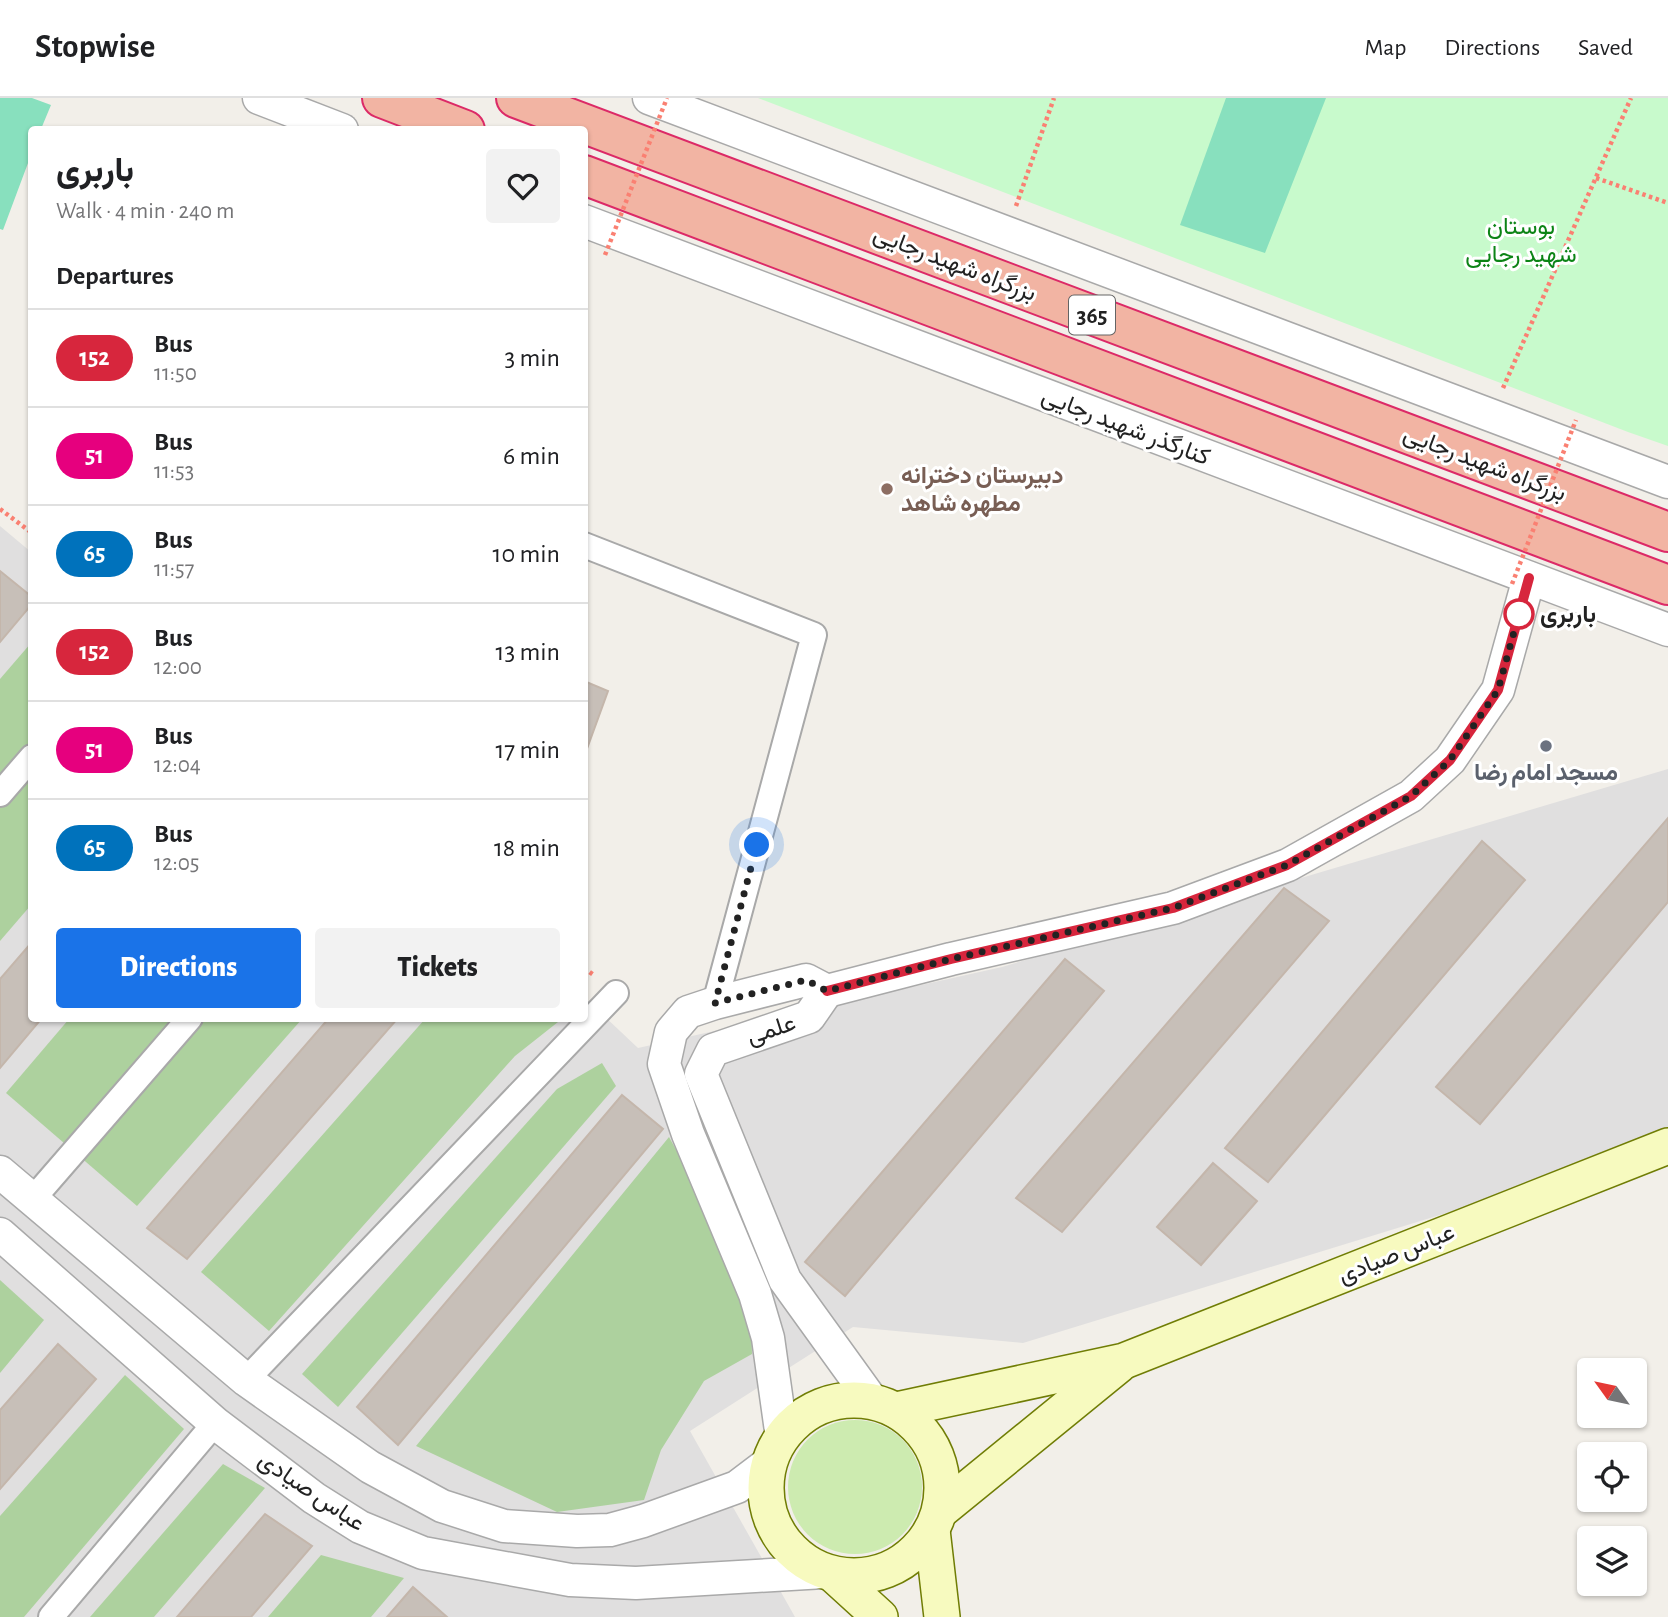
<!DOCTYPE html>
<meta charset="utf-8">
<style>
body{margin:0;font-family:"Alegreya Sans",Vazirmatn,sans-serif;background:#f2f2f2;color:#202124;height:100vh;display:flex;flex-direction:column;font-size:26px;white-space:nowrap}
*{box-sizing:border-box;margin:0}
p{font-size:23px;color:#757577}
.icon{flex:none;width:38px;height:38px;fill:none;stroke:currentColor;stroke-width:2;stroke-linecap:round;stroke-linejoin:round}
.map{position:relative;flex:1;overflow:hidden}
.details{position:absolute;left:28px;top:28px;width:560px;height:896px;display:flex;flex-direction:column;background:#fff;border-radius:7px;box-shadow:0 2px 5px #0004}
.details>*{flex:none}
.badge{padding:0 14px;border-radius:23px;font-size:24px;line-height:46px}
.needle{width:46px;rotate:303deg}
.tools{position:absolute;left:1577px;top:1260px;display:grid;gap:14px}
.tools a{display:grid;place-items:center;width:70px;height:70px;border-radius:7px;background:#fff;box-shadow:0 2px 5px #0004;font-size:35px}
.you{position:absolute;width:35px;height:35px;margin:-18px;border:5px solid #fff;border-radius:50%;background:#1a73e8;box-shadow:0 0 0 10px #1a73e833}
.map>.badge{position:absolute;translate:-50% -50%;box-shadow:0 0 0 4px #fff}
h2{padding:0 28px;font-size:26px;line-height:63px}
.round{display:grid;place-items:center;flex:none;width:74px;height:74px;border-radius:7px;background:#f2f2f2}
.head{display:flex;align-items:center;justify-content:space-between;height:119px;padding:0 28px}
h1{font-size:33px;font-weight:800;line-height:52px}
.cta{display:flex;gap:14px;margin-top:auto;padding:14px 28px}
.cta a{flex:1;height:80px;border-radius:7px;background:#1a73e8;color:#fff;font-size:28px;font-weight:800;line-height:80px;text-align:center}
.cta a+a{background:#f2f2f2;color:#202124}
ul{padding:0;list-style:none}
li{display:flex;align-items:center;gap:21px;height:98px;padding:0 28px;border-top:2px solid #e0e0e0}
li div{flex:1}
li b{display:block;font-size:26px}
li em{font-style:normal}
li .badge{min-width:77px;font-weight:700;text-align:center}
header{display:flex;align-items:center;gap:42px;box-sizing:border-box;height:98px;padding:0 35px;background:#fff;border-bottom:2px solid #e0e0e0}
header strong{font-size:33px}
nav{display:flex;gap:38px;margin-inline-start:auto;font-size:24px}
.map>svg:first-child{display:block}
</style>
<header>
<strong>Stopwise</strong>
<nav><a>Map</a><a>Directions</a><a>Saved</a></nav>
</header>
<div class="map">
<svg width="1668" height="1519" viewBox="0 0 1668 1519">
<rect width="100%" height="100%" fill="#f2efe9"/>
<!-- residential -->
<path fill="#e0dfdf" d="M0,428L31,454L32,920H584L585,900L638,950L1002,869L1668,671V1047L1023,1245L853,1229L690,1333L795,1519H0Z"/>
<!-- grass -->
<circle fill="#cdebb0" cx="855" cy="1389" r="67"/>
<!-- forest -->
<g fill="#add19e">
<path d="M31,545V807L0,843V581Z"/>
<path d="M553,920L558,924L515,958L269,1233L201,1174L425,921Z"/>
<path d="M69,921H302L137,1108L6,995Z"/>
<path d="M602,965L616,988L338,1309L302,1276L557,991Z"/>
<path d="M669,1039L750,1184L752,1256L704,1283L661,1352L644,1402L557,1414L416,1348Z"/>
<path d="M0,1182L44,1222L0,1275Z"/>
<path d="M125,1277L184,1331L24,1519H0V1418Z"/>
<path d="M223,1366L265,1390L154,1519H90Z"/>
<path d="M321,1457L404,1480L371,1519H268Z"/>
</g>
<!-- park -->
<path fill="#c8facc" d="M758,0H1668V348L1628,334Z"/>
<!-- pitch -->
<g fill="#88e0be">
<path d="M0,0H32L51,7L41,31L32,32L31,57L3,132L0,131Z"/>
<path d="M1226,0H1326L1265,155L1180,127Z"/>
</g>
<!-- building -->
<g fill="#c7bfb8" stroke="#c4b6ab" stroke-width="2">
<path d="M0,473L32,499V506L0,544Z"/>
<path d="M584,583L608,593L584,659Z"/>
<path d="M1668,720V804L1480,1026L1436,989Z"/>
<path d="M1482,743L1525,782L1268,1084L1225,1050Z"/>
<path d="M1284,790L1329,823L1062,1134L1016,1100Z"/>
<path d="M32,844V920H42L0,970V881Z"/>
<path d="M1065,861L1104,893L845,1198L805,1164Z"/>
<path d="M329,920H398L187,1161L147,1130Z"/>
<path d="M622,997L663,1031L398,1347L357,1309Z"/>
<path d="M1213,1065L1257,1103L1201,1167L1157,1129Z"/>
<path d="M58,1246L96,1281L0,1391V1312Z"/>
<path d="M265,1416L312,1448L251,1519H177Z"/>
<path d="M413,1489L447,1519H387Z"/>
</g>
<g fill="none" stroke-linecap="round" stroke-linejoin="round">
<!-- minor casing -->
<g stroke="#a9a9a9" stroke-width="28">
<g id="minor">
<path d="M584,447L814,537L715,905"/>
<path d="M0,696L32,659"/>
<path d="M32,1102L190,920"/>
<path d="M246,1282L616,895"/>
<path d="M51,1519L215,1325"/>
</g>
</g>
<!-- tertiary casing -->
<g stroke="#a9a9a9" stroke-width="35">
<g id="tertiary">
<path d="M259,0L342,32"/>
<path d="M649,0L1668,384"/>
<path d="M584,123L1668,532"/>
<path d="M827,893L951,861L1173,810L1288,767L1411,698L1450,662L1498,592L1529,480"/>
<path d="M827,893L809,919L713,952L701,976L785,1182L873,1304"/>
<path d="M0,1074L246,1282L370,1369L442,1408L504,1428L577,1433L610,1432L643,1423L737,1389L770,1364"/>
<path d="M0,1136L215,1325L314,1400L360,1429L423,1455L570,1482L636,1485L824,1474"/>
<path d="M782,1340L768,1240L755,1196L688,1036L664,966L671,934L688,914L715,905L806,882L827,893"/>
</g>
</g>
<!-- secondary casing -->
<g stroke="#707d05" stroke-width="38">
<g id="secondary">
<circle cx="854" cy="1390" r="88"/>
<path d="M896,1312L1124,1263L1668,1048"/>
<path d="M940,1413L1119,1267"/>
<path d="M932,1432L942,1519"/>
<path d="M835,1478L880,1519"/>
</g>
</g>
<!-- trunk casing -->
<g stroke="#dc2a67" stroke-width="42">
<g id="trunk">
<path d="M382,0L465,32"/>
<path d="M516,0L1668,434"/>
<path d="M584,77L1668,487"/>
</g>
</g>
<!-- path -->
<g stroke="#fa8072" stroke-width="4.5" stroke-dasharray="3.5 3.5" stroke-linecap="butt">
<path d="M1596,80L1668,105"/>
<path d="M1016,108L1054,0"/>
<path d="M1503,290L1631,0"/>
<path d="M0,411L32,435"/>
<path d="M584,870L595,878"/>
</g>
<!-- minor -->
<use href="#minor" stroke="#fff" stroke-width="24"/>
<!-- tertiary -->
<use href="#tertiary" stroke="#fff" stroke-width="32"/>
<!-- secondary -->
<use href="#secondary" stroke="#f7fabf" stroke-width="35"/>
<!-- trunk -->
<use href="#trunk" stroke="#f2b4a3" stroke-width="38"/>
<!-- path-bridge -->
<g stroke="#fa8072" stroke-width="4.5" stroke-dasharray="3.5 3.5" stroke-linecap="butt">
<path d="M605,157L667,0"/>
<path d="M1512,486L1576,322"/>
</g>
</g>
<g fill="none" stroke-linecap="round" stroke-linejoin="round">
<!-- line casing -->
<g stroke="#fff" stroke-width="16">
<path id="line" d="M827,893L951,861L1173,810L1287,767L1411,698L1450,662L1498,592L1529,480"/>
</g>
<!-- line -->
<use href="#line" stroke="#d7263d" stroke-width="10"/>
<!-- walk -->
<path stroke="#222" stroke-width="7" stroke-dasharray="0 12.6" d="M757,747L715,905L806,882L827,893L951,861L1173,810L1287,767L1411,698L1450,662L1498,592L1519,516"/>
</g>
<!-- markers -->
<circle fill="#8d6e63" stroke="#fff" stroke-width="2.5" cx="887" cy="391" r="7"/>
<circle fill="#fff" stroke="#d7263d" stroke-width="3.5" cx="1519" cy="516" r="14"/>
<circle fill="#6b7280" stroke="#fff" stroke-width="2.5" cx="1546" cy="648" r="7"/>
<g text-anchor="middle" stroke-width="6" stroke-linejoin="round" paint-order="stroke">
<!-- shield labels -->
<rect fill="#fff" stroke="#646464" stroke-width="2" x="1069" y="197.5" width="46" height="39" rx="5"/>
<g font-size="23" font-weight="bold" fill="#222">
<text x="1092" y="225">365</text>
</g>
<!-- park labels -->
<g font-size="24" fill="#0c8416" stroke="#fff">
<text x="1521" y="136">بوستان<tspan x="1521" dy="28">شهید رجایی</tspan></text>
</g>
<!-- street labels -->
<g font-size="24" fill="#222" stroke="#fff">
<text transform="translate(955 165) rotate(21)" y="8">بزرگراه شهید رجایی</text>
<text transform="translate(1126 328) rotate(21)" y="8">کنارگذر شهید رجایی</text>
<text transform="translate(1485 365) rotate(21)" y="8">بزرگراه شهید رجایی</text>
<text transform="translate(771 931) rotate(-18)" y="8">علمی</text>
<text transform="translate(1396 1155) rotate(-22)" y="8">عباس صیادی</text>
<text transform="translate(312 1393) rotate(34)" y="8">عباس صیادی</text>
</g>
<!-- education labels -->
<g font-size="24" font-weight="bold" fill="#785e54" stroke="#fff" text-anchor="start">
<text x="901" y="385">دبیرستان دخترانه<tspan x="901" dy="28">مطهره شاهد</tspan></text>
</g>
<!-- stop labels -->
<g font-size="24" font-weight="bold" fill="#222" stroke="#fff" text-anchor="start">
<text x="1540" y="524">باربری</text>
</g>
<!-- worship labels -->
<g font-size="24" font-weight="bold" fill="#5b616d" stroke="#fff">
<text x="1546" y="682">مسجد امام رضا</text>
</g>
</g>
</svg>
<div class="tools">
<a><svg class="needle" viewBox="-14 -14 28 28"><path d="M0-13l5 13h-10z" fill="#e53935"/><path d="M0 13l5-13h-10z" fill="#757577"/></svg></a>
<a><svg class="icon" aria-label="locate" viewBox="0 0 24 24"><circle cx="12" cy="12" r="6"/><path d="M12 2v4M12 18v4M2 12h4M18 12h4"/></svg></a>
<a><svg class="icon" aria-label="layers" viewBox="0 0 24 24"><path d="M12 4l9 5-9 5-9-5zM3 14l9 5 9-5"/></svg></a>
</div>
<div class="you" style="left:757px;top:747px"></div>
<section class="details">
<div class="head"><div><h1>باربری</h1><p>Walk · 4 min · 240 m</p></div><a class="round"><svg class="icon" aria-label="heart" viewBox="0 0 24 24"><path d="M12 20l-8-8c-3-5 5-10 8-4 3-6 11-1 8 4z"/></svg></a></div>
<h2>Departures</h2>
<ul>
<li><span class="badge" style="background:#d7263d;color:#fff">152</span><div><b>Bus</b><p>11:50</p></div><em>3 min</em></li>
<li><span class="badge" style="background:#e6007e;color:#fff">51</span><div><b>Bus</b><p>11:53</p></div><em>6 min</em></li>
<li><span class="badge" style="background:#0072bc;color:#fff">65</span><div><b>Bus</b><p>11:57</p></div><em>10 min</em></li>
<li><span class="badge" style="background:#d7263d;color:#fff">152</span><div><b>Bus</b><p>12:00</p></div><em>13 min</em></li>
<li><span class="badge" style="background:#e6007e;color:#fff">51</span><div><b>Bus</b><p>12:04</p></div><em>17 min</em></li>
<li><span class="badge" style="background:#0072bc;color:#fff">65</span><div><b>Bus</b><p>12:05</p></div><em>18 min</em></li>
</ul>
<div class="cta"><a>Directions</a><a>Tickets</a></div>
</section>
</div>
